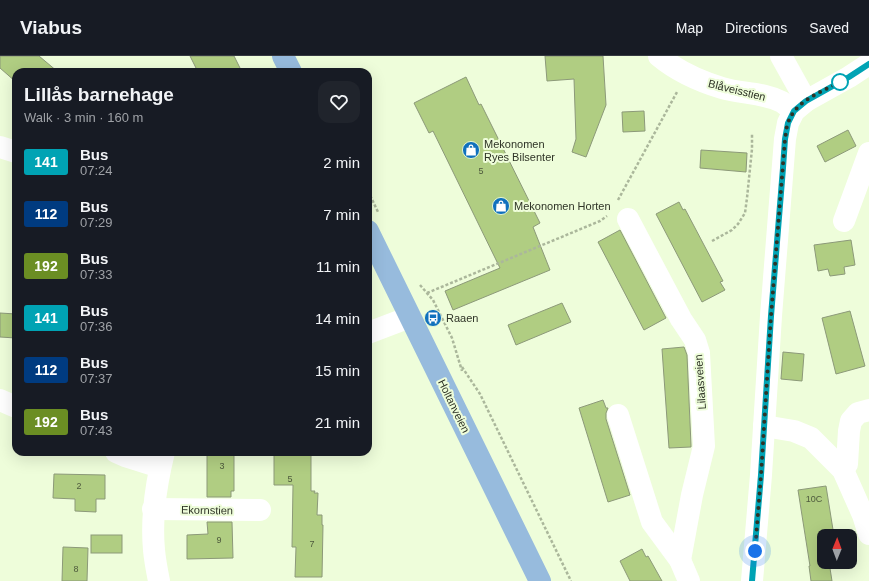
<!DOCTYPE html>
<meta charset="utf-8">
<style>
body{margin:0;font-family:Helvetica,sans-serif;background:#20242c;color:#f1f3f6;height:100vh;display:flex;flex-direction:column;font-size:15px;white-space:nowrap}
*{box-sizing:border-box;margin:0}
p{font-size:13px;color:#9ea1a6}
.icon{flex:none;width:22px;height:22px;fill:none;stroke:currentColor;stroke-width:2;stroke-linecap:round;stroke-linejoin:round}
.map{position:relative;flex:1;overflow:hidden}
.sheet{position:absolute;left:12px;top:12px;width:360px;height:388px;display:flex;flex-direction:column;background:#171b24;border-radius:12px;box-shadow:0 4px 16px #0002}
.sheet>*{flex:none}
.badge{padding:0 8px;border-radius:3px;font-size:14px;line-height:26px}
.needle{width:26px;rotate:1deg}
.tools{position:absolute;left:817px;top:473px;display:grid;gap:8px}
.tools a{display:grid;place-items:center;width:40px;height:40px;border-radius:8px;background:#171b24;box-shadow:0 4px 16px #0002;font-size:20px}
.you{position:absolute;width:20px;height:20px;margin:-10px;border:3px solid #fff;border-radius:50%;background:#1a73e8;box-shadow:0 0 0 6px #1a73e833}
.map>.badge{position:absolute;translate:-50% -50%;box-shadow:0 0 0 2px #fff}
.round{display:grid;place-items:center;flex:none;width:42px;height:42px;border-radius:12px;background:#20242c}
.headline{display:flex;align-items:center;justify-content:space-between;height:68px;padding:0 12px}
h1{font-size:19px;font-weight:700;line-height:30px}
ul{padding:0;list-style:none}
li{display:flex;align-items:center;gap:12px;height:52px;padding:0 12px}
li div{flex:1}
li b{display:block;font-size:15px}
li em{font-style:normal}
li .badge{min-width:44px;font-weight:700;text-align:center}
header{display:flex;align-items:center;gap:24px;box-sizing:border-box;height:56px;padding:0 20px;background:#171b24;border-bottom:1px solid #363941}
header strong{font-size:19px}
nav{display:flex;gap:22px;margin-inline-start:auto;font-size:14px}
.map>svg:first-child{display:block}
</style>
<header>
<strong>Viabus</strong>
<nav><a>Map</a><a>Directions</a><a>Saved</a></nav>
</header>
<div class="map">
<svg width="869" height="525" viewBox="0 0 869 525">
<rect width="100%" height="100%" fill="#eefdda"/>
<!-- building -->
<g fill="#b0cd82" stroke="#8c9979">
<path d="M0,0H39L58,16H16V26L0,12Z"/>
<path d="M190,0H234L242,16H198Z"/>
<path d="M545,0H603L606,49L586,101L572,96L576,83L574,23L547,25Z"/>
<path d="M466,21L479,49L481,48L540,167L533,171L550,214L453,254L445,235L500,212L433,75L429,77L414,47Z"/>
<path d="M644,55L645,75L623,76L622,56Z"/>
<path d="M848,74L856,90L825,106L817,90Z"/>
<path d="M701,94L747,97L746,116L700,112Z"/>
<path d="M679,146L683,154L685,153L723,225L720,226L725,234L702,246L656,158Z"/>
<path d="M620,174L666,262L644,274L598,186Z"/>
<path d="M851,184L855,209L844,211L845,218L830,220L828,213L818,215L814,189Z"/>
<path d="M562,247L571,266L516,289L508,269Z"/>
<path d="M850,255L865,310L836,318L822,262Z"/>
<path d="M0,257L16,258V282L0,281Z"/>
<path d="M684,291L687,299L691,389V391L669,392L662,293Z"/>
<path d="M783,296L804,298L802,325L781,323Z"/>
<path d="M603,344L606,352H608L606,357V363L630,439L608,446L579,352Z"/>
<path d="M207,396H234V435H231V441H207Z"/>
<path d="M274,396H311V435H315L314,437H318L317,459H322V469H323L322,521H295L296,491H292L293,429H274Z"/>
<path d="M54,418L105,419V443H96V456L75,455V443L53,442Z"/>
<path d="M826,430L834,480H824V506H829L832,525H811L809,510H810L798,434Z"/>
<path d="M207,466H232L233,502L187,503V479L208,478Z"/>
<rect x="91" y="479" width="31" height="18"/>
<path d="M63,491L88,492L87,525H62Z"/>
<path d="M642,493L646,501L648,500L662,525H630L620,505Z"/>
</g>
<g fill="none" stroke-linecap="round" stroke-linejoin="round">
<!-- path -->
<g stroke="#abb79b" stroke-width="2.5" stroke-dasharray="3 2" stroke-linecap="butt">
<path d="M368,135L378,156"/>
<path d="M618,144L677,36"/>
<path d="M712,185L732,174L738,168L745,157L747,142L752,93V77"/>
<path d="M420,229L433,244L452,282L462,315"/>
<path d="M427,237L600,165L607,160"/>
<path d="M462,311L480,338L571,525"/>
</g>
<!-- minor -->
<g stroke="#fff" stroke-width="22">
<path d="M659,0C677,15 699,25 722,32C741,38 763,36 782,46C786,49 790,52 794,55"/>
<path d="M781,0L806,45"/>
<path d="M0,91L16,96"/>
<path d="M628,163L681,263L695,284L699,297L704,390L692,439L680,504"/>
<path d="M844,165L869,97"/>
<path d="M368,277L410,261"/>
<path d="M0,344L16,351"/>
<path d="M618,359L652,466L680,504L689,525"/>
<path d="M764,370L794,375L811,382L843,414L863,459L869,478"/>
<path d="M116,396L125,400L160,411"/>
<path d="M843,414L847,408L849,375L851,365L858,357L869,354"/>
<path d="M153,453L260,454"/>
<path d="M159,525C157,515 155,505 154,494C151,461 156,428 164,396"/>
<path d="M752,525L761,419L771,260L785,83L788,67L794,55L806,45L849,21L869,8"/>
</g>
<!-- major -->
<g stroke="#97bbdd" stroke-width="22">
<path d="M283,0L291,16"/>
<path d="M368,175L540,525"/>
</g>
</g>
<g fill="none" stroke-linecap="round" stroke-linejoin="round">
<!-- line casing -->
<g stroke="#fff" stroke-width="9">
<path id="line" d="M752,525L761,419L771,260L783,112L785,83L788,67L794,55L806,45L849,21L869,8"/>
</g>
<!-- line -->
<use href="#line" stroke="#00a3b4" stroke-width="6"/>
<!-- walk -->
<path stroke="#2e3326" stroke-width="4" stroke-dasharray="0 7.2" d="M755,495L761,419L771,260L785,83C786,78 786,72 788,67C795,45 821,36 840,26"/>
</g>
<!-- icons -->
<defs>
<g id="shop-disc" transform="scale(0.9)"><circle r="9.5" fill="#1071bd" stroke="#eefdda"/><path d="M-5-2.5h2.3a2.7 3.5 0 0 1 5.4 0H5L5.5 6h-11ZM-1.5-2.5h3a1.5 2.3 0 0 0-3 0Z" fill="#fff"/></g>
<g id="bus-disc" transform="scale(0.9)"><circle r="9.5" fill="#1071bd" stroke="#eefdda"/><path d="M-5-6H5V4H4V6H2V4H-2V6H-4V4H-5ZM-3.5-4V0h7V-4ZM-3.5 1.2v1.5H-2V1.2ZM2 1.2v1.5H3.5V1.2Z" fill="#fff"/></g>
</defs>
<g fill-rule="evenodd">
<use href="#shop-disc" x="471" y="94"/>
<use href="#shop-disc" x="501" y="150"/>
<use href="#bus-disc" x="433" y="262"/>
</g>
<!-- markers -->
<circle fill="#fff" stroke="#00a3b4" stroke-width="2" cx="840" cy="26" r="8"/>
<g text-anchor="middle" stroke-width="4" stroke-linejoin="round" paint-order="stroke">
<!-- number labels -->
<g font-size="9" fill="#4e5a3d">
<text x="481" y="118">5</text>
<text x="222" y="413">3</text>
<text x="290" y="426">5</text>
<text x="79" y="433">2</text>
<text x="814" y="446">10C</text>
<text x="219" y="487">9</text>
<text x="312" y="491">7</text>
<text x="76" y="516">8</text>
</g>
<!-- street labels -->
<g font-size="11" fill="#2e3326" stroke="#eefdda">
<text transform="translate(737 34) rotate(14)" y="4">Blåveisstien</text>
<text transform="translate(700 326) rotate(-94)" y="4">Lilaasveien</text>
<text transform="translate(454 350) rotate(64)" y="4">Holtanveien</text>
<text transform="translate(207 454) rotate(1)" y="4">Ekornstien</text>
</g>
<!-- poi labels -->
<g font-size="11" fill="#2e3326" stroke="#eefdda" text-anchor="start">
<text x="484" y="92">Mekonomen<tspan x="484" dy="13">Ryes Bilsenter</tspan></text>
<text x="514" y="154">Mekonomen Horten</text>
<text x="446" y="266">Raaen</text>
</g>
</g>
</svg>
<div class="tools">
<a><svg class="needle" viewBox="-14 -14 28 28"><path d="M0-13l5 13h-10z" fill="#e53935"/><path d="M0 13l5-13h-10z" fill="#9ea1a6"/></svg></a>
</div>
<div class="you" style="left:755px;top:495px"></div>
<section class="sheet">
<div class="headline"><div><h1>Lillås barnehage</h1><p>Walk · 3 min · 160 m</p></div><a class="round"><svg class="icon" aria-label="heart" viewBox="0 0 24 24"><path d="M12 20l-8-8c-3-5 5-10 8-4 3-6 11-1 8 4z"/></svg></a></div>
<ul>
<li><span class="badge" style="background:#00a3b4;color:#fff">141</span><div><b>Bus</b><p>07:24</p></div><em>2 min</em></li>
<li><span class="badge" style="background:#003b80;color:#fff">112</span><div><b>Bus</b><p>07:29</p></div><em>7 min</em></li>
<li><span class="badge" style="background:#6b8e23;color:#fff">192</span><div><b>Bus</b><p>07:33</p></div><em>11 min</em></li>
<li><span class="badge" style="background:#00a3b4;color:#fff">141</span><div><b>Bus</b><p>07:36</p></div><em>14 min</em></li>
<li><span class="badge" style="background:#003b80;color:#fff">112</span><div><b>Bus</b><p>07:37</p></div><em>15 min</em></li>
<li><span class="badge" style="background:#6b8e23;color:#fff">192</span><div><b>Bus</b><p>07:43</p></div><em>21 min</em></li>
</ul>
</section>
</div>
